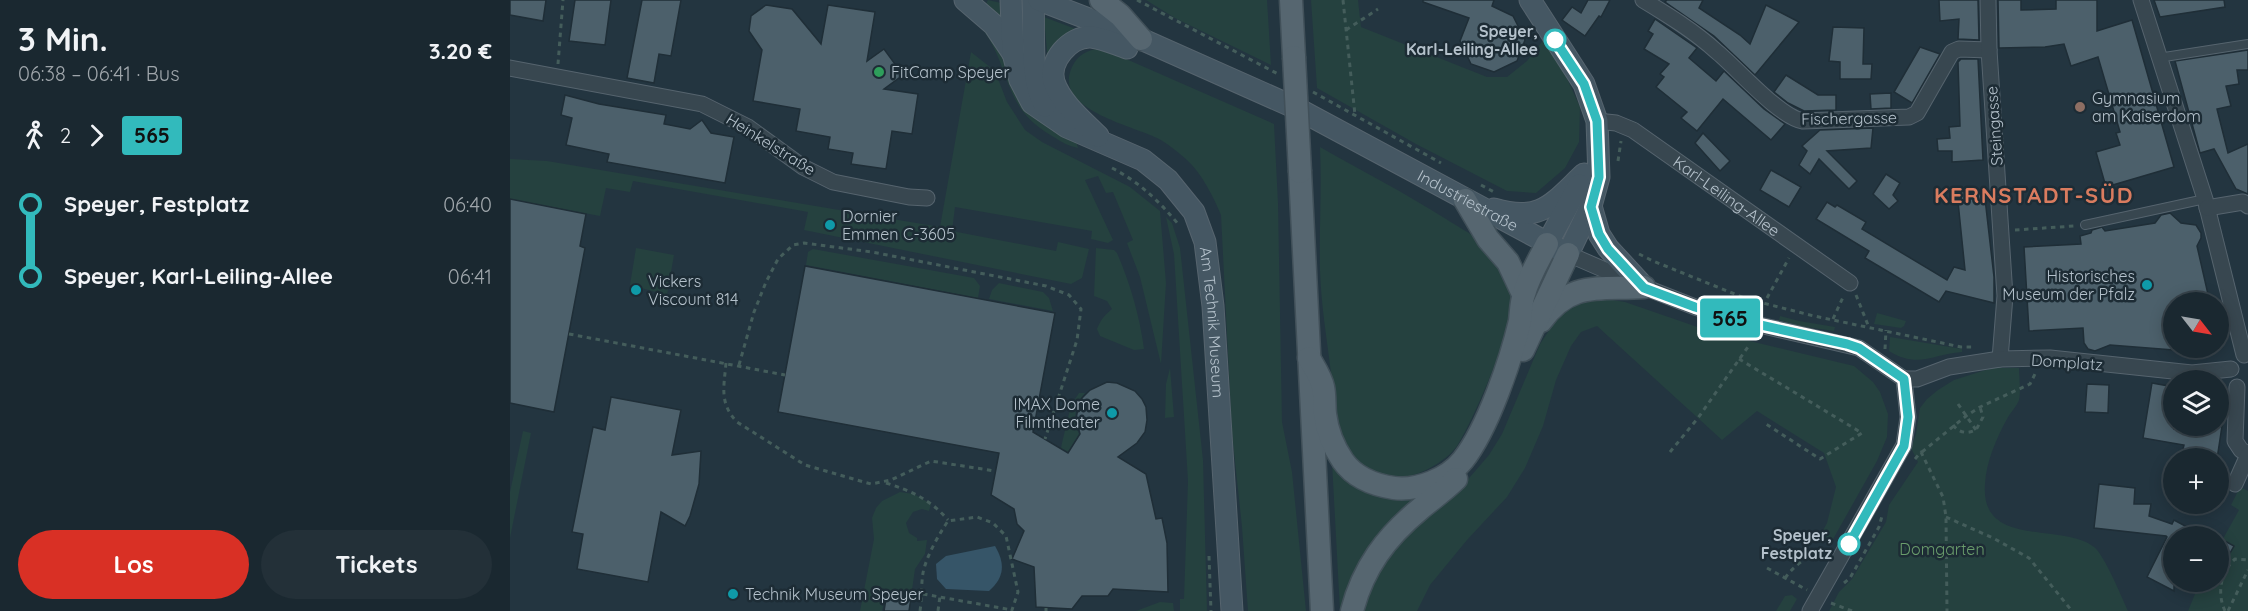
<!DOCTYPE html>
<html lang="de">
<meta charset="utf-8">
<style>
body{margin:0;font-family:Quicksand,sans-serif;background:#233038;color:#f1f3f6;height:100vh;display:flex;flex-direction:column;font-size:22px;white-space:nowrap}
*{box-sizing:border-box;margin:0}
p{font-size:20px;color:#9fa6ab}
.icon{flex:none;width:33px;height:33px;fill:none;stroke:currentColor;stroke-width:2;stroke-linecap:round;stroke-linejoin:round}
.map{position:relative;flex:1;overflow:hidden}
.sheet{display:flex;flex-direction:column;background:#1a2830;width:510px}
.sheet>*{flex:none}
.badge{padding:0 12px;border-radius:4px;font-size:21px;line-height:39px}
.needle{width:39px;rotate:121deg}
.tools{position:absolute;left:1653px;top:292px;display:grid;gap:12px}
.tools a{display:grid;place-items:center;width:66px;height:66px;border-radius:50%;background:#1a2830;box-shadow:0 3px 15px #0003,0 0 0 2px #38444c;font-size:30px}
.map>.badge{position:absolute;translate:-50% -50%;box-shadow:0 0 0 3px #fff}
.legs{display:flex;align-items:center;gap:9px;height:66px;padding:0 18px;font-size:20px}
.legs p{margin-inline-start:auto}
.head{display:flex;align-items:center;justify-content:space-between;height:102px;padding:0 18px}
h1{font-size:33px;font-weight:700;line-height:45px}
.primary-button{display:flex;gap:12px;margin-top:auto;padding:12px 18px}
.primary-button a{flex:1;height:69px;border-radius:36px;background:#d93025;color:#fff;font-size:24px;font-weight:700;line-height:69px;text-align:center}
.primary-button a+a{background:#233038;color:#f1f3f6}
ul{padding:0 18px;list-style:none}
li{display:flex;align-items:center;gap:21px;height:72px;font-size:22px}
li i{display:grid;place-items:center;width:9px;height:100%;margin:0 8px;background:currentColor}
li i::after{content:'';width:15px;height:15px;margin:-8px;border:4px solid;border-radius:50%;background:#1a2830}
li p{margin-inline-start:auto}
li:first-child i{background:linear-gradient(#0000 50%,currentColor 0)}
li:last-child i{background:linear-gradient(currentColor 50%,#0000 0)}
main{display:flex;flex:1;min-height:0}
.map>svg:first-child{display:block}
</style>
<main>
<section class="sheet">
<div class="head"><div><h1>3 Min.</h1><p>06:38 – 06:41 · Bus</p></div><b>3.20 €</b></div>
<div class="legs"><svg class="icon" aria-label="walk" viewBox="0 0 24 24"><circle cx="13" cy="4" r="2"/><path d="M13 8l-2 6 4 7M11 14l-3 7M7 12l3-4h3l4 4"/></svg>2<svg class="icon" aria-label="forward" viewBox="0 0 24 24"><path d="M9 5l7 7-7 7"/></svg><b class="badge" style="background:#32babc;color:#111">565</b></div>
<ul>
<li><i style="color:#32babc"></i><b>Speyer, Festplatz</b><p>06:40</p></li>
<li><i style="color:#32babc"></i><b>Speyer, Karl-Leiling-Allee</b><p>06:41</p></li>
</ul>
<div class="primary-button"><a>Los</a><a>Tickets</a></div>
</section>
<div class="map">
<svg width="1738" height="611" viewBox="0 0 1738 611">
<rect width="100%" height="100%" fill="#233540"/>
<!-- green -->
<g fill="#25413f">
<path d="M478,0L491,3L492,25L474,8Z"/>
<path d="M636,0H757L761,65L665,18Z"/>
<path d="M801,0H848L851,27L977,77H997L1017,61L1037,35L1070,107L1069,142L1055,168L1026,193L997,191L906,144L807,88Z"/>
<path d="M463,16L490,49L508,95L566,141L568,148C558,146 550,141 542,136C505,114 503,94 488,57C482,42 473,29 463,16Z"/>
<path d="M534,17L571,31L538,63Z"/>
<path d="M591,48L764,124L768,203L772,422L782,472L796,611H738L732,527L722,433L711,215C703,196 692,174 677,160C669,153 657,143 647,138C621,125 542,109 562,67C568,54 578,50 591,48Z"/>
<path d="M461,52L485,71L497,102L515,130L532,142L620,187L650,211L656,283L651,364L630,277L617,243L623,240L603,192L596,193L588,176L575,180L603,240L598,243L581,239L582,231L445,207L442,231L546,251L548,242L579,249L572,278L561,284L294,230L298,212L123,181L120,192L96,188L90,216L0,199V159L37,161L430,227Z"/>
<path d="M810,147C852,171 895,193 936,219C947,226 960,233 970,241C980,250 995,274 1002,285C1014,307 962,424 947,446C933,466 890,487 867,475C857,470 842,458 836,449C824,431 824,394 821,373C817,339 811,305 810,270C809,229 812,188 810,147Z"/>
<path d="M656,217L662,223L670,248L693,460L697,611H670V599H674L678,481L664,254Z"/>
<path d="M126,248L164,255L157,295L120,285Z"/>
<path d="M586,248L604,250L607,253C620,283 630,317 634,349L624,350L590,336L587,329C591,319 595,315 602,309L597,301L584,296Z"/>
<path d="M303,249L464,278L470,286L468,298L296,265L298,252Z"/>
<path d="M489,283L533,292L539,298L543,311L479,299L482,290Z"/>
<path d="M1089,298L1115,302L1202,332L1344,366L1363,382L1370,392L1378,414L1377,437L1367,461L1322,541L1311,534L1317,523L1326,487L1314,453L1247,411L1212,440L1087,326L1071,332L1061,346L1046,380L1033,426L1015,468L997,497L957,540L920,585L907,611H851L875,554L947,492L979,455L992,434L1030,344L1048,317L1066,305Z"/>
<path d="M1367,313L1396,321L1394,326L1391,328L1364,324Z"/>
<path d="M1270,316L1289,321L1325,327L1324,331L1289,326L1269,320Z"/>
<path d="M1380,337L1452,349V352C1423,354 1408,369 1379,351Z"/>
<path d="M660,368L664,417L655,418L656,384Z"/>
<path d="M1482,368H1509C1509,377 1511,390 1509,400C1507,406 1500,413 1497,419C1487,437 1476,462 1475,484C1470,549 1552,522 1584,547C1594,554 1612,598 1618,611H1319L1329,592L1342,579L1376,522L1379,505L1408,462L1401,448L1406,434L1410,408L1417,399L1428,390L1444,380Z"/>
<path d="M569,393H575C565,405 562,420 569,434L558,452L551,448L552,443L561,405Z"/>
<path d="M13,431L21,433L0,538V492Z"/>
<path d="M822,462C850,484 868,507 907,498L834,611H830Z"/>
<path d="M1730,487L1738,491V611H1678L1690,582H1708L1709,546L1729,510L1721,505Z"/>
<path d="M390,492L404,494L421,504L419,511L412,509L403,512L396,523L399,533L407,538V541L417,540L415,554L405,569L401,597L376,592L372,611H350L364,539L362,518L366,508L372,501Z"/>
<path d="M1282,595L1287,599L1280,611H1266L1275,596Z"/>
<path d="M650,602L663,603L664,611H626Z"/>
</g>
<!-- water -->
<path fill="#365568" d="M485,546C495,563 495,577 479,591L436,589L427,579L426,564L436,556Z"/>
<!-- building -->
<g fill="#4c606b" stroke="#1f2e37" stroke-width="1.5">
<path d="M0,0H36L33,21L0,15Z"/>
<path d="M65,0H101L95,45L59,41Z"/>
<path d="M132,0H171L161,56L149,54L144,83L117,78Z"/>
<path d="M913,0H984L982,6L1003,16L1015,40L1007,61L984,72L961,64L950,41L959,18L913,2Z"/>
<path d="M1078,0H1100L1091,17L1089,16L1075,36L1052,20L1062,7L1071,13Z"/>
<path d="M1157,0H1193L1189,8L1230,35L1240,44L1256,5L1289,22L1245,75L1204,36L1155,2Z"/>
<path d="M1429,0H1468L1469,40L1448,39L1449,19L1430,21Z"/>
<path d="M1488,0H1511V10L1546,9V0H1587V31L1622,20L1664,167L1596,187L1586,152L1610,145L1606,133L1610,132L1588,57L1561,66L1554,44L1535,47L1489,48Z"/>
<path d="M1644,0H1714L1715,7L1650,17Z"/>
<path d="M256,5L282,9L311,44L318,5L365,12L357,61L374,49L393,75L374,89L408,94L402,134L382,131L376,169L341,164L343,153L318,149L320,137L286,131L290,109L243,101L252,50L239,31L241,16Z"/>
<path d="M1145,19L1187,48L1179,58L1206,81L1214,71L1254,109L1275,124L1261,140L1213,99L1187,131L1171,118L1177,112L1146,87L1154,77L1150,74L1159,64L1134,49L1143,34L1138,31Z"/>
<path d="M1323,27L1354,28L1353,64H1362L1361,79H1330V62L1319,61Z"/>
<path d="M1410,47L1430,54L1402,103L1384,92Z"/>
<path d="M1738,50V70H1727L1729,84L1716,86L1721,106L1707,109L1718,153L1738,144V194L1726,189L1704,149L1690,153L1665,61Z"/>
<path d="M1451,59H1468L1473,160L1442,162V151H1428L1427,139L1440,138L1439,127L1450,126L1448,62Z"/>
<path d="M1276,75L1308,95H1326V110L1294,111L1278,103L1264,92Z"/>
<path d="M1381,93V108L1361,109L1360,94Z"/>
<path d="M55,95L89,104L156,115L154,124L180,129L192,120L201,133L224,137L215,183L97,162L99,154L56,145L62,118L51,115Z"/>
<path d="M1363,128L1361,148L1317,151L1347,181L1339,189L1309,159L1300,174L1289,165L1297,151L1292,146L1310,130Z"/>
<path d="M1193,133L1220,161L1210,171L1185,143Z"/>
<path d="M1261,170L1291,187L1279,207L1250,190Z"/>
<path d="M1376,174L1390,183L1383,195L1388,201L1379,209L1363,194Z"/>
<path d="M1474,190L1484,277V303L1436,291L1429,302L1355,258L1359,251L1306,219L1317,202L1325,207L1327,205L1356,222L1352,229L1437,280L1444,267L1455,270L1447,192Z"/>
<path d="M0,199L76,214L70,246L75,248L44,412L0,403Z"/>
<path d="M1660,213L1671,223L1686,225L1691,233V238L1687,246L1700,303H1664V350L1600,345L1585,351L1578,349L1574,343L1573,328L1519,331L1514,247L1571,244L1570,236L1581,233L1582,230L1592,227L1595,231L1645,223L1651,215Z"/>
<path d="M295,266L545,313L523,432L558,453L570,434L566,419L568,408L572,398L580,390L597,382L607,383L625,391L632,399L636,407L637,420L635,432L627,443L608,457L636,474L646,519L652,518L657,543L658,592L603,589L598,596H572L562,609L526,607L524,567L502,559L514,531L507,524L504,509L481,495L489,453L268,412Z"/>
<path d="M1642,383L1664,387V429L1688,433L1689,426H1712L1707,459L1671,457L1674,445L1633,438Z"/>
<path d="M1577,384L1599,385L1598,413L1575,412Z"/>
<path d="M101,397L171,410L162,455L191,451L189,484L180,516L175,526L151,512L138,582L67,569L73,534L62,532L83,427L95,430Z"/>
<path d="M1589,484L1625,488L1624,504H1641L1639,516L1662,524L1664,520L1696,537H1664V591L1637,577L1657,537L1656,536L1584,528Z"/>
<path d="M1713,540L1724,546L1708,574V548Z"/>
<path d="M377,593L401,598L399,611H374Z"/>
</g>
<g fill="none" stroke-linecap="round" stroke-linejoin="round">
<!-- lane casing -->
<g stroke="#56646e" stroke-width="10">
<g id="lane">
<path d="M1648,58L1738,44"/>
<path d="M1575,225L1695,199"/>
</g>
</g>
<!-- street casing -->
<g stroke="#56646e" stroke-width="17">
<g id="street">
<path d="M1133,0C1158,15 1184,31 1206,51C1227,68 1269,117 1293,121L1399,117L1407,113L1442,52L1449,49L1479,50"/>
<path d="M1478,0L1479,50L1495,296L1490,359"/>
<path d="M1631,0L1695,199L1734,355"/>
<path d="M0,68L192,104L238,127L293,167L323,182L399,197L417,198"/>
<path id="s1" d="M1087,121L1106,123L1123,130L1340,283"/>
<path d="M1697,208L1733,202L1738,206"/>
<path d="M1058,254L1134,287L1185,307L1228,320L1349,348L1394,379"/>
<path d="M1394,379H1407L1439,367L1490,359L1540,358L1682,373L1721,369"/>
<path d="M1727,387L1725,441L1731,450L1738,454"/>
<path d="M1725,484L1738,455"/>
<path d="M1300,611L1394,445L1398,417L1394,379"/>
</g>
</g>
<!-- secondary casing -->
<g stroke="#56646e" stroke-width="23">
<g id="secondary">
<path d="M455,0L484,25L502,52"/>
<path id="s2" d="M501,0L503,53L510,80L522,103L557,127L633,160L658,180L684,212L695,242L703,306L722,611"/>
<path d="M523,0C525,33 519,76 535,106"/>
<path id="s3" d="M529,0L631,39L786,108L1058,254L1081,206L1089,177L1087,121L1074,84L1020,0"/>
<path d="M588,136C573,121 551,103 544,82C538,61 560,36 581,37C593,38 605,44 617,48"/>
<path d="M1081,206L1089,234L1098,248L1134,287"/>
<path d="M984,209C1031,223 1042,204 1074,174"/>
<path d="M1037,244L1069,185"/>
</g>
</g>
<!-- primary casing -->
<g stroke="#415059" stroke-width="25">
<g id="primary">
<path d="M591,0L610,15L631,39"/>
<path d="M781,0L784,57"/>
<path d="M790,172L812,611"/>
<path d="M955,200L978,239L998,262L1013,294"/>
<path d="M1031,321C1061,280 1090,290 1134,287"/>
<path d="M1013,350L1058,254"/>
<path d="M799,358C804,367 811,377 813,387C815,396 814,405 815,414C817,430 824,448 833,461C845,478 864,485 884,488C907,491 938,479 953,460C978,428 1001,360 1010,321C1011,312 1011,302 1014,294C1019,276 1029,260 1037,244"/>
<path d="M842,611C853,568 876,537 910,509C922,499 935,490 946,479"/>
</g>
</g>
<!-- path -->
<g stroke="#445d5b" stroke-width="3" stroke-dasharray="4.5 4.5" stroke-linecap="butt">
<path d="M627,0L768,74"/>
<path d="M833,0L845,115"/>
<path d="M836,30L868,9"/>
<path d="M48,64L53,0"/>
<path d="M803,92L931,163"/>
<path d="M1108,161L1111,141"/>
<path d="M602,168C629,182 649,201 669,225"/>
<path d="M971,185L984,192"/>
<path d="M1505,230L1564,226"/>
<path d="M1129,254L1143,261L1237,299L1304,316L1451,347H1465"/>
<path d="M1346,295L1358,325"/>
<path d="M1257,298L1279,258"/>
<path d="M1323,319L1334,295"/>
<path d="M59,334L275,375"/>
<path d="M1375,349L1376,330"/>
<path d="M1229,359L1352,433L1310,459L1253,422"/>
<path d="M216,363C214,387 209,403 227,422L295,465L361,484L381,480L421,461L485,471"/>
<path d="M229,365L244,312L256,282L268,259L283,245L294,243L362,252L536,286L559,295L571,309L567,340L535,439"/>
<path d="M1448,404L1466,430"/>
<path d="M1443,425C1449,433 1457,434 1466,430L1473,417L1470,407"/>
<path d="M1160,452L1188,418L1240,344"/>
<path d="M1412,452L1456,416L1470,407L1520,384L1525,374"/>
<path d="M1405,459L1411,452L1433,497L1436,517L1437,611"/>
<path d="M376,483C401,491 420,499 438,520"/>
<path d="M1436,517L1483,538L1519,558L1562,611"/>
<path d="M699,556L701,611"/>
<path d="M1257,568L1297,590"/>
<path d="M1275,578C1285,565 1298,553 1315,556"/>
<path d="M1334,583L1340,578L1369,527L1372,516"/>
<path d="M413,594L502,610"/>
<path d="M1321,603L1342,611"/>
<path d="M410,611C412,598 411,585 413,573C416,557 429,534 438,521L467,517L483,523L496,536L508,592L502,610L505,611"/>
<path d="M428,611L430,596"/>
<path d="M536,611V608"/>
<path d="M1715,611C1707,594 1710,572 1725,559L1738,560"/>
<path d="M1718,611L1738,570"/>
</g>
<!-- lane -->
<use href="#lane" stroke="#384750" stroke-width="8"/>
<!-- street -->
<use href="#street" stroke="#384750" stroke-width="15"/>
<!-- secondary -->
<use href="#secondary" stroke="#455763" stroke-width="21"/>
<!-- primary -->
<use href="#primary" stroke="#566670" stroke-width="22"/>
<!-- primary-bridge casing -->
<g stroke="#415059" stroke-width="25" stroke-linecap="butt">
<path id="primary-bridge" d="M784,57L790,172"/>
</g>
<!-- primary-bridge -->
<use href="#primary-bridge" stroke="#566670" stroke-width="22"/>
</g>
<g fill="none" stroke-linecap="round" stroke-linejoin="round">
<!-- line-1 casing -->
<g stroke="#fff" stroke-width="14">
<path id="line-1" d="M1045,40L1074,84L1087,121L1089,177L1081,207L1089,234L1098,249L1134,288L1185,307L1228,320L1337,344L1349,348L1394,379L1398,417L1394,446L1339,544"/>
</g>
<!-- line-1 -->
<use href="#line-1" stroke="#32babc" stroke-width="9"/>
</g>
<!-- markers -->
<g fill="#fff" stroke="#32babc" stroke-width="3">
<circle cx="1045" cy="40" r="10"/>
<circle cx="1339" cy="544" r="10"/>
</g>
<circle fill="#2e9e5b" stroke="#1d2c35" stroke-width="2" cx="369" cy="72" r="6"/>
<circle fill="#8d6e63" stroke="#1d2c35" stroke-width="2" cx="1570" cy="107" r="6"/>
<g fill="#0f9aa8" stroke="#1d2c35" stroke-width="2">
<circle cx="320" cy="225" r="6"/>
<circle cx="1637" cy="285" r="6"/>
<circle cx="126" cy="290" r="6"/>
<circle cx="602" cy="413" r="6"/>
<circle cx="223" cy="594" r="6"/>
</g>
<g text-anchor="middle" stroke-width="5" stroke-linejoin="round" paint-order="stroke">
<!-- stop labels -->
<g font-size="16" font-weight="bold" fill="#b4c1cb" stroke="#1d2c35" text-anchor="end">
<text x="1028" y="37">Speyer,<tspan x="1028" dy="18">Karl-Leiling-Allee</tspan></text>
<text x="1322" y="541">Speyer,<tspan x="1322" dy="18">Festplatz</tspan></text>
</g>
<!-- poi labels -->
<g font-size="16" fill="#b4c1cb" stroke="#1d2c35" text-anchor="start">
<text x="381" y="78">FitCamp Speyer</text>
<text x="1582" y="104">Gymnasium<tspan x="1582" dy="18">am Kaiserdom</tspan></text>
<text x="332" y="222">Dornier<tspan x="332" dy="18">Emmen C-3605</tspan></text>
<text x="1625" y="282" text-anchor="end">Historisches<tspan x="1625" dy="18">Museum der Pfalz</tspan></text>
<text x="138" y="287">Vickers<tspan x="138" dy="18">Viscount 814</tspan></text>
<text x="590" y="410" text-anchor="end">IMAX Dome<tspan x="590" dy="18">Filmtheater</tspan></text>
<text x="235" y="600">Technik Museum Speyer</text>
</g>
<!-- street labels -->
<g font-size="16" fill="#b4c1cb" stroke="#1d2c35">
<text transform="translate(1339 118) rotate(-1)" y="6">Fischergasse</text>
<text transform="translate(1484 126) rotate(-94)" y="6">Steingasse</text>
<text transform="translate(261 144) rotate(32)" y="6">Heinkelstraße</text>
<text dy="6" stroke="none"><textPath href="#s1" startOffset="152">Karl-Leiling-Allee</textPath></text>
<text dy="6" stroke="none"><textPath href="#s3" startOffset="474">Industriestraße</textPath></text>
<text dy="6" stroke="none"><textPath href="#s2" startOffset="418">Am Technik Museum</textPath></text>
<text transform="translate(1557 362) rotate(4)" y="6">Domplatz</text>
</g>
<!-- park labels -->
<g font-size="16" fill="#6a9d6c" stroke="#1d2c35">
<text x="1432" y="555">Domgarten</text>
</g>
<!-- district labels -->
<g font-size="22" font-weight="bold" letter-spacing="1.5" fill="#da7c5f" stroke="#1d2c35">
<text x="1524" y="203">KERNSTADT-SÜD</text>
</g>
</g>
</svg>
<div class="tools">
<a><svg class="needle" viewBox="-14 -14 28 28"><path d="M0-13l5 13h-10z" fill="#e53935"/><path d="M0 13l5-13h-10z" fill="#9fa6ab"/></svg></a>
<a><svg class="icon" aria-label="layers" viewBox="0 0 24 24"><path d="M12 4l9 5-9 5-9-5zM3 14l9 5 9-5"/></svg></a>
<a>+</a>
<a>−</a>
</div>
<b class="badge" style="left:1220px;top:318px;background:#32babc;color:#111">565</b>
</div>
</main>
